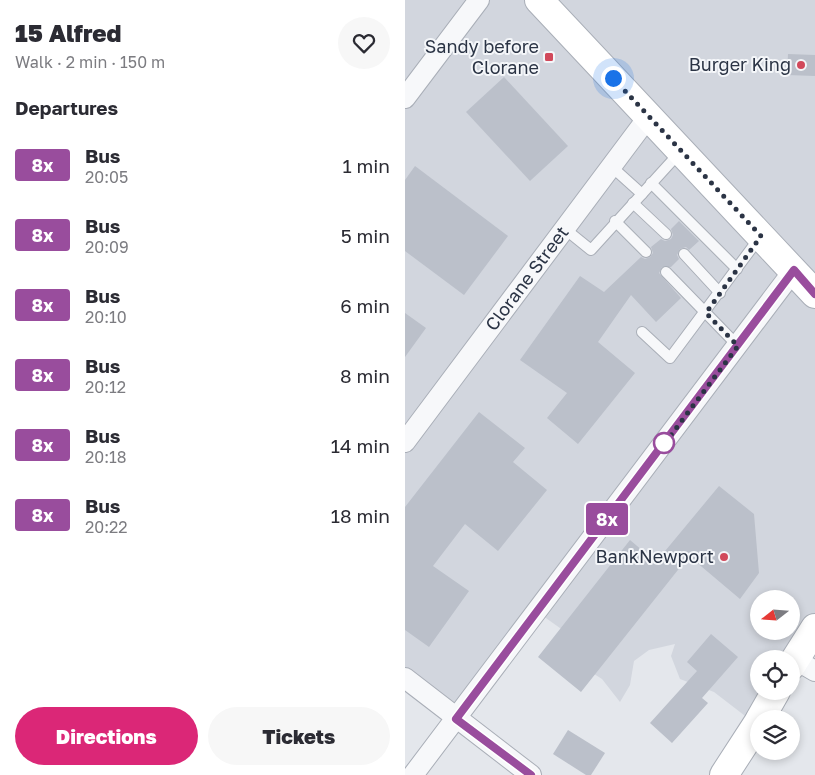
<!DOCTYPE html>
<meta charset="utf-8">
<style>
body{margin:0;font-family:"Golos Text",sans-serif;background:#f7f7f7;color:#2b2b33;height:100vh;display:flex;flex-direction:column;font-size:19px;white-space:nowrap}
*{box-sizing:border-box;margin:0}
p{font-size:16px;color:#7c7c81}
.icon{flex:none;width:28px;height:28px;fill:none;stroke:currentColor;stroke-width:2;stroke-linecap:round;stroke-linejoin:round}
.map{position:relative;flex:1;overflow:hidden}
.sheet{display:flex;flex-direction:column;background:#fff;width:405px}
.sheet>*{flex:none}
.badge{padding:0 10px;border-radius:4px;font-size:18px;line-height:32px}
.needle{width:32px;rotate:253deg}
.tools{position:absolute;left:345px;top:590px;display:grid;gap:10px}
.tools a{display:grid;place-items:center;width:50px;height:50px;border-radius:50%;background:#fff;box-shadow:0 2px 8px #0003;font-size:25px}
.you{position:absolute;width:25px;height:25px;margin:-12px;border:4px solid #fff;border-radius:50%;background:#1a73e8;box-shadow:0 0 0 8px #1a73e833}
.map>.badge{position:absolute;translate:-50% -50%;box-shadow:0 0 0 2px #fff}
h2{padding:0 15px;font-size:19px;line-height:45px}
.round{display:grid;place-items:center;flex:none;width:52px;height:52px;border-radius:26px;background:#f7f7f7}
.headline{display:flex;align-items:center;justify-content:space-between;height:85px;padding:0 15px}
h1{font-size:24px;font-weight:800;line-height:38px}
.action{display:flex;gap:10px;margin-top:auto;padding:10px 15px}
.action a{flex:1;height:58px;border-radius:30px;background:#db2777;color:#fff;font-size:20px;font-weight:800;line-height:58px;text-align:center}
.action a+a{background:#f7f7f7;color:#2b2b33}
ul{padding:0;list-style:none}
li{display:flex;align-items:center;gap:15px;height:70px;padding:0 15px}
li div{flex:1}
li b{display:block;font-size:19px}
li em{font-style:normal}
li .badge{min-width:55px;font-weight:700;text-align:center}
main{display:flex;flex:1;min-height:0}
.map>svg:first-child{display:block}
</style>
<main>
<section class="sheet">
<div class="headline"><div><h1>15 Alfred</h1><p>Walk · 2 min · 150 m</p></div><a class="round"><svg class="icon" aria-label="heart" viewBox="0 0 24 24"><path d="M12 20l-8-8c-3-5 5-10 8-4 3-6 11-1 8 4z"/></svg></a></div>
<h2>Departures</h2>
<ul>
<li><span class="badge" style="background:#994d9d;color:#fff">8x</span><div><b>Bus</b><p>20:05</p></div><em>1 min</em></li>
<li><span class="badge" style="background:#994d9d;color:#fff">8x</span><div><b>Bus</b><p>20:09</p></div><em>5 min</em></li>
<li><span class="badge" style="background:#994d9d;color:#fff">8x</span><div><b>Bus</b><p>20:10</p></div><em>6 min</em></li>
<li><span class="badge" style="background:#994d9d;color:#fff">8x</span><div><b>Bus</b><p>20:12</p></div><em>8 min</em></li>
<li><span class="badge" style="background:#994d9d;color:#fff">8x</span><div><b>Bus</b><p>20:18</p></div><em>14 min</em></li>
<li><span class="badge" style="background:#994d9d;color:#fff">8x</span><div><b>Bus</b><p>20:22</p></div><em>18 min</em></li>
</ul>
<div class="action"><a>Directions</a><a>Tickets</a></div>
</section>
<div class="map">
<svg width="410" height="775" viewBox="0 0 410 775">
<rect width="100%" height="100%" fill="#e4e7ec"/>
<!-- built -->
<path fill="#d2d6de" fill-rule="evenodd" d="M0,0H410V625L386,659H354V691H368L348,722L309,692L275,679L266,656L270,644L244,650L229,661L225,685L215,702L197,679L186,672L176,643L131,611L52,715L0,681ZM354,599H386V631H354Z"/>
<!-- building -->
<g fill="#bbc0ca">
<path d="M383,54L410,55V76L382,75Z"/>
<path d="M99,77L163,146L125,181L61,112Z"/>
<path d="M10,166L103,236L59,295L0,251V180Z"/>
<path d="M274,221L294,241L284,250L281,247L275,249L272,255L274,259L266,267H257L254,273L276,298L251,322L226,295L193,342L230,373L173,444L142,418L162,393L115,360L175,276L199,292L236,257L240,259L245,257L248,253L246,247L256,239L260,241L266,239L268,235L266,229Z"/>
<path d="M0,313L21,328L0,357Z"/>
<path d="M74,412L120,448L108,462L142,490L93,551L60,524L28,566L64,591L24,647L0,630V507Z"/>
<path d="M314,486L349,514L354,573L335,599L284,556L176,692L133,657L225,540L251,562Z"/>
<path d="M306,634L333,657L297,698L303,703L267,743L245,723L292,671L282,662Z"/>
<path d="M163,730L200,753L186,775H181L148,754Z"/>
</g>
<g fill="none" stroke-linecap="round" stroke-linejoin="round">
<!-- lane casing -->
<g stroke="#a9aeb7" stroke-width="12">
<g id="lane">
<path d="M207,167L237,194"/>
<path d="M246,183L332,269"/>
<path d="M228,203L261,234"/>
<path d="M210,221L241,252"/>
<path d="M160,229L186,250L276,151"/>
<path d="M279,254L315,293"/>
<path d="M261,272L333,346"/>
<path d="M237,332L265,358L355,237"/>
</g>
</g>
<!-- street casing -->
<g stroke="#a9aeb7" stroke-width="22">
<g id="street">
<path d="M0,98L74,0"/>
<path id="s1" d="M0,442L244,116"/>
<path d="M391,660L410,671"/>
<path d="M0,678L126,775"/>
<path d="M8,775L389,270"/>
</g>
</g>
<!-- secondary casing -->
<g stroke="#a9aeb7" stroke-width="30">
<g id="secondary">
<path d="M134,0L410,294"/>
<path d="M386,666L410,628"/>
<path d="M355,719L371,691"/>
<path d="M319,775L354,721"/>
</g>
</g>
<!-- lane -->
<use href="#lane" stroke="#f7f8fa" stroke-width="10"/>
<!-- street -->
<use href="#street" stroke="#f7f8fa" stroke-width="20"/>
<!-- secondary -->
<use href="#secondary" stroke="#fff" stroke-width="28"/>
</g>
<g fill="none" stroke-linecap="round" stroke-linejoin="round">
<!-- line casing -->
<g stroke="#fff" stroke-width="11">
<path id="line" d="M126,775L51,719L389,270L410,294"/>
</g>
<!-- line -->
<use href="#line" stroke="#994d9d" stroke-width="8"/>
<!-- walk -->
<path stroke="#2b3445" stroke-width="5" stroke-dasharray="0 9" d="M208,78L356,236L301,313L333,346L254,451L259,443"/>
</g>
<!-- markers -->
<g fill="#d1495b" stroke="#f4f6f9" stroke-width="2">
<rect x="139" y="52" width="10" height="10" rx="2.5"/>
<circle cx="396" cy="65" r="5"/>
<circle cx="319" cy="557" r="5"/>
</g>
<circle fill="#fff" stroke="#994d9d" stroke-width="2.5" cx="259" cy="443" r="10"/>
<g text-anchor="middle" stroke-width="4" stroke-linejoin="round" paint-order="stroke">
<!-- poi labels -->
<g font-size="18" fill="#2b3445" stroke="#f4f6f9" text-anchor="end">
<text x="134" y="53">Sandy before<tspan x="134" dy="21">Clorane</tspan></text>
<text x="386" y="71">Burger King</text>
<text x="309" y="563">BankNewport</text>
</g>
<!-- street labels -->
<g font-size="18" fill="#2b3445" stroke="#f4f6f9">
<text dy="6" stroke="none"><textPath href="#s1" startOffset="204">Clorane Street</textPath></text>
</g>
</g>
</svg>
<div class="tools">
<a><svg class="needle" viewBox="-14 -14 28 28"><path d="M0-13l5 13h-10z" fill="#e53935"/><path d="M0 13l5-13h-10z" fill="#7c7c81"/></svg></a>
<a><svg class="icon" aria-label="locate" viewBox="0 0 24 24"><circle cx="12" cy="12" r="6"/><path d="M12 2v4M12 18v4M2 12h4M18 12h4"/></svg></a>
<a><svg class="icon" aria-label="layers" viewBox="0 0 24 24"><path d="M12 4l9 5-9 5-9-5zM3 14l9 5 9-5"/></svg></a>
</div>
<div class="you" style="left:208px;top:78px"></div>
<b class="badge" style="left:202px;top:519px;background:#994d9d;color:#fff">8x</b>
</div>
</main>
